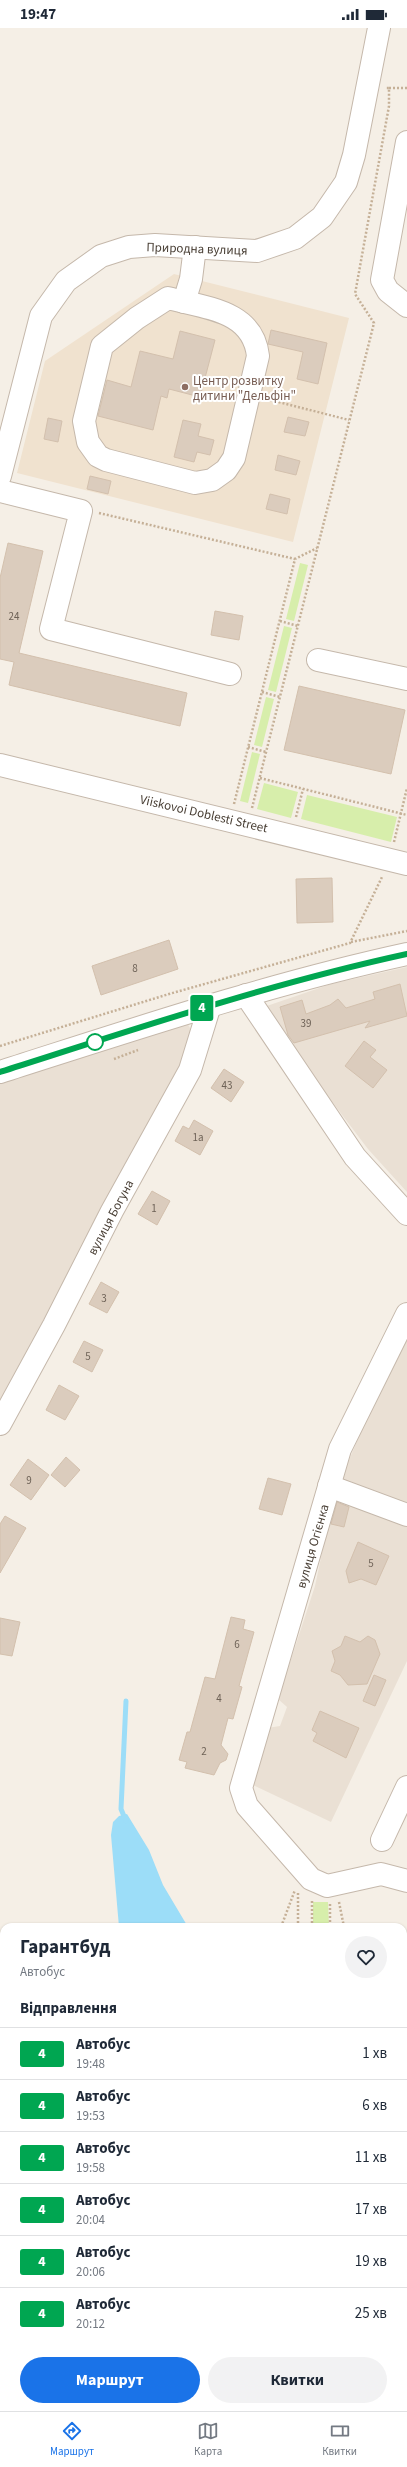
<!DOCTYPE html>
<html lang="uk">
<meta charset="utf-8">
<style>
body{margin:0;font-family:"Source Sans 3",sans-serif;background:#f2f2f3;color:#1f2937;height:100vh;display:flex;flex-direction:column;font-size:15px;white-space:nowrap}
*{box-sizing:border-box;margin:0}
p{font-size:13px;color:#747a83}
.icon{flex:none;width:22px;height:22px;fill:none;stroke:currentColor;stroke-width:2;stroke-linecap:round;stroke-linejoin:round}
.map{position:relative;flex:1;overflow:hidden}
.details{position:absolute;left:0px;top:1895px;width:407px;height:488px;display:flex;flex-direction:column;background:#fff;border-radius:12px 12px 0 0;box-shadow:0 1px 3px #0004}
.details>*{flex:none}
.badge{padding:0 8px;border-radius:3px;font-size:14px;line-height:26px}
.map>.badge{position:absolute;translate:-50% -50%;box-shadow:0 0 0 2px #fff}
h2{padding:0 20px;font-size:15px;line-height:36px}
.round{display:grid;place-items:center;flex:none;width:42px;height:42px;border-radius:21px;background:#f2f2f3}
.summary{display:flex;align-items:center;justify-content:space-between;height:68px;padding:0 20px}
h1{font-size:19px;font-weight:700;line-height:30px}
.primary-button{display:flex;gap:8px;margin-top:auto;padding:8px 20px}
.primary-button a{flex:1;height:46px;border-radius:24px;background:#1a73e8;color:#fff;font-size:16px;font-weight:700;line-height:46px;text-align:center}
.primary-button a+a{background:#f2f2f3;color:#1f2937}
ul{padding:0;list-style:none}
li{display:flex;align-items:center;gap:12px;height:52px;padding:0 20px;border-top:1px solid #e0e1e3}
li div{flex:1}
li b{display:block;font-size:15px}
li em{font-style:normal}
li .badge{min-width:44px;font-weight:700;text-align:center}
.status{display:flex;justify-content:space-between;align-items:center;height:28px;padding:0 20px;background:#fff;direction:ltr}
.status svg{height:11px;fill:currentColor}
.menu{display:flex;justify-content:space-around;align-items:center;height:56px;border-top:1px solid #e0e1e3;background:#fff;font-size:11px;color:#747a83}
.menu a{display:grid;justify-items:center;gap:2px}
.menu .active{color:#1a73e8}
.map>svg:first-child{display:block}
</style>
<div class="status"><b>19:47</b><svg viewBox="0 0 49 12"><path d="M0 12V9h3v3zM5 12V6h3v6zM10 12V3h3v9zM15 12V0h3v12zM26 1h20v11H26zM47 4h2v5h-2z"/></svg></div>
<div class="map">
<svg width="407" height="2383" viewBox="0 0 407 2383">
<rect width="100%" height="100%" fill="#f5efe6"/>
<!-- residential -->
<g fill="#eae0d4">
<path d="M407,939V1164L368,1121L261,980L331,956Z"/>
<path d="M185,991L195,1009L0,1388V1053Z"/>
<path d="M407,1303V1483L339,1456L376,1368Z"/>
<path d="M335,1464L407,1490V1633L331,1794L251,1756L267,1700L280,1698L287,1679L278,1671L315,1558Z"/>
</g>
<!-- education -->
<path fill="#f0e2cf" d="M174,246L349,290L293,514L17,445L45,333Z"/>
<!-- green -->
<g fill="#d7eeab">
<path d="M300,535L308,537L294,593L286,591Z"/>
<path d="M284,598L292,600L276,664L268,662Z"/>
<path d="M266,669L274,671L262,719L254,717Z"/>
<path d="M252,724L260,726L248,775L240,773Z"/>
<path d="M264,755L298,764L291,790L257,781Z"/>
<path d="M307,767L397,789L391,814L301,791Z"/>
<path d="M313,1874H328L329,1899H313Z"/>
<path d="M4,2330V2379H63L55,2383H0V2331Z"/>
</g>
<!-- water -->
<g fill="#9cddf8">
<path d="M127,1786L149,1822L163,1857L188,1899H119L111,1807L113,1794L119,1788Z"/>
<path d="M403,2100L407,2102V2143L403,2147Z"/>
</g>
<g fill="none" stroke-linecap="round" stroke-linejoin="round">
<!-- stream -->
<path stroke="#9cddf8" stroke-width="5" d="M126,1793L121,1781L126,1673"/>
</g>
<!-- building -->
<g fill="#dbccbd" stroke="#d3c0ad">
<path d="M271,302L327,315L318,356L297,351L303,324L268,316Z"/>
<path d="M180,303L215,312L200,369L169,361L167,370L161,368L153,402L98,388L107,352L131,359L140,323L173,331Z"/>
<path d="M288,389L309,394L305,408L284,404Z"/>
<path d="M48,390L62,393L58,414L44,411Z"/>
<path d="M183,392L201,396L198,408L214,412L210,427L197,424L194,434L174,429Z"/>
<path d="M278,427L300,433L296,447L275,442Z"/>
<path d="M90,448L111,453L108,466L87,461Z"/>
<path d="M270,466L290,471L287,486L266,481Z"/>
<path d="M8,515L43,523L19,625L187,665L180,698L9,657L14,634L0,631V550Z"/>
<path d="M215,583L243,588L239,612L211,607Z"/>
<path d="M299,658L405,682L391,746L284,722Z"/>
<path d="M332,850L333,894L297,895L296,851Z"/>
<path d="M169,912L178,941L101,967L92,938Z"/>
<path d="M400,956L407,988L365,1000L370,993L294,1015L288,1007L280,979L302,972L306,986L330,977L338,971L346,980L375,971L373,964Z"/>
<path d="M364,1013L376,1022L370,1029L387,1042L373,1060L345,1038Z"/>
<path d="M224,1041L244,1054L231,1074L211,1060Z"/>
<path d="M194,1092L213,1103L200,1127L175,1113L183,1098L189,1101Z"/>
<path d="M152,1163L170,1173L157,1197L138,1186Z"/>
<path d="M101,1254L119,1264L107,1285L89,1276Z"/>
<path d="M84,1313L103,1322L92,1344L73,1334Z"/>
<path d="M59,1357L79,1368L65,1392L46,1382Z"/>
<path d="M66,1429L80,1442L65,1459L51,1447Z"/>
<path d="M28,1431L49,1447L31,1472L10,1457Z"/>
<path d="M268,1450L291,1456L282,1487L259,1481Z"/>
<path d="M337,1474L349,1479L344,1499L331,1496Z"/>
<path d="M5,1488L26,1500L0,1545V1496Z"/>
<path d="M358,1514L389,1528L376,1557L361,1551L349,1555L346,1543Z"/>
<path d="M231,1589L245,1592L243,1601L254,1604L239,1658L242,1659L233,1691L228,1690L221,1717L228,1726L226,1732L220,1735L214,1747L185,1740L187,1734L179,1732L187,1704H190L205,1649L215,1651Z"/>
<path d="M0,1590L20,1594L12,1628L0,1626Z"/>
<path d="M345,1608L360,1614L368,1608L375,1612L380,1626L367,1656L348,1657L340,1647L331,1643L335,1633L332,1623L341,1618Z"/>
<path d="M374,1647L386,1652L375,1678L363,1673Z"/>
<path d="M320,1683L359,1700L346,1730L313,1713L317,1705L312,1702Z"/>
</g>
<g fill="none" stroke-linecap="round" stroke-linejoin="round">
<!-- minor casing -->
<g stroke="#c5b8ab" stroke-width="24">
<g id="minor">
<path d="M407,114L382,252L388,263L407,278"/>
<path d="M168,270C205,280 253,282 258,328L234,430L226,442L212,452L195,455L106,432L98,428L88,414L84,393L102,318L137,290Z"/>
<path d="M184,274L191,251L195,219"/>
<path d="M0,448L41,288L66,253L101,228L129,219L155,217L257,223L295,210L322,189L346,154L354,127L379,0"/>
<path d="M0,463L81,483L51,601L230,646"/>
<path d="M318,632L407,651"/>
<path d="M0,737L407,836"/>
<path d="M246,967L355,1129L407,1186"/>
<path d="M0,1044C135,1001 269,956 407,926"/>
<path d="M407,1286L340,1421L241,1760L247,1778L311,1851L327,1858L381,1846L407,1853"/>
<path d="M0,1396L54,1297L112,1183L190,1042L210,977"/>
<path d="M329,1458L407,1487"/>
<path d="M382,1812L407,1759"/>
<path d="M0,2101L4,2102"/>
<path d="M304,2383L305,2379"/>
</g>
</g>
<!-- path -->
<g stroke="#c5b097" stroke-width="2.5" stroke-dasharray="2 2" stroke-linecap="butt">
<path d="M389,60H407"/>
<path d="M267,371L349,392"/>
<path d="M99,485L295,531"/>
<path d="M280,593L298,598"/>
<path d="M262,664L280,669"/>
<path d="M248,719L266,724"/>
<path d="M260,750L407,787"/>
<path d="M234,776L295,531L317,520"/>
<path d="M252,780L374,295L355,266L389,78V60H386"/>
<path d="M296,789L303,761"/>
<path d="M394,814L407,760"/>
<path d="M351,914L407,903"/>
<path d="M0,1018L169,966L350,915L382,849"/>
<path d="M114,1031L138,1022"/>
<path d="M339,1874L344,1899"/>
<path d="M330,1876V1899"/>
<path d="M281,1899L295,1862"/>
<path d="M298,1899V1865"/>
<path d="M312,1899V1873H314"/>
<path d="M403,2045L407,2042"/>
<path d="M403,2159L407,2156"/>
</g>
<!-- minor -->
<use href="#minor" stroke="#fff" stroke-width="22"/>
</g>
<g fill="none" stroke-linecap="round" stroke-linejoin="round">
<!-- line casing -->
<g stroke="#fff" stroke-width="9">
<path id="line" d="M0,1044C135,1001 269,956 407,926"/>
</g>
<!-- line -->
<use href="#line" stroke="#00a651" stroke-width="6"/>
</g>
<!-- markers -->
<circle fill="#8d6e63" stroke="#fff" stroke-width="1.5" cx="185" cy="359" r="4"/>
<circle fill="#fff" stroke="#00a651" stroke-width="2" cx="95" cy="1014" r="8"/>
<g text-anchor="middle" stroke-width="4" stroke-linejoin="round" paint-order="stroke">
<!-- number labels -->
<g font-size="11" fill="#6e6257">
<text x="14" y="592">24</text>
<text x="135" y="944">8</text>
<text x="306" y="999">39</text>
<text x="227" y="1061">43</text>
<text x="198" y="1113">1а</text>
<text x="154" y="1184">1</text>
<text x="104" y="1274">3</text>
<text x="88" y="1332">5</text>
<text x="29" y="1456">9</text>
<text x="371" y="1539">5</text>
<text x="237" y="1620">6</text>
<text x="219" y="1674">4</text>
<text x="204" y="1727">2</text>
</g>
<!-- street labels -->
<g font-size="13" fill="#493f35" stroke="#fff">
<text transform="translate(197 220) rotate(2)" y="5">Природна вулиця</text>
<text transform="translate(204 785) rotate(13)" y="5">Viiskovoi Doblesti Street</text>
<text transform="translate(110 1189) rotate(-62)" y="5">вулиця Богуна</text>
<text transform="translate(312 1518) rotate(-74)" y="5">вулиця Огієнка</text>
</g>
<!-- education labels -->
<g font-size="13" fill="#785e54" stroke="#fff" text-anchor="start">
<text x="193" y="357">Центр розвитку<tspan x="193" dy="15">дитини "Дельфін"</tspan></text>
</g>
</g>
</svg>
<b class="badge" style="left:202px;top:980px;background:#00a651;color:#fff">4</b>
<section class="details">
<div class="summary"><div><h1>Гарантбуд</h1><p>Автобус</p></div><a class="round"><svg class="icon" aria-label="heart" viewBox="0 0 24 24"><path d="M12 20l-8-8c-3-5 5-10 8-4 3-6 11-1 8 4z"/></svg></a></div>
<h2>Відправлення</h2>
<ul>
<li><span class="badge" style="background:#00a651;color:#fff">4</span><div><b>Автобус</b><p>19:48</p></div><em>1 хв</em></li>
<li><span class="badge" style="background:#00a651;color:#fff">4</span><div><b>Автобус</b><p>19:53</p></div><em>6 хв</em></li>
<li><span class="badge" style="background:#00a651;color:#fff">4</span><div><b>Автобус</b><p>19:58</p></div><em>11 хв</em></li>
<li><span class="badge" style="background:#00a651;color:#fff">4</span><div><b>Автобус</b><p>20:04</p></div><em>17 хв</em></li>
<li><span class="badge" style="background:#00a651;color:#fff">4</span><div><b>Автобус</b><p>20:06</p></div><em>19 хв</em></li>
<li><span class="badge" style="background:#00a651;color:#fff">4</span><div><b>Автобус</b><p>20:12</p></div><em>25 хв</em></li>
</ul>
<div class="primary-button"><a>Маршрут</a><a>Квитки</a></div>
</section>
</div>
<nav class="menu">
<a class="active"><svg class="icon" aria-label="directions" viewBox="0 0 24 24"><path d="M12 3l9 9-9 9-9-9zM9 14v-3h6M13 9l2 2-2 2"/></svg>Маршрут</a>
<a><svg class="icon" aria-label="map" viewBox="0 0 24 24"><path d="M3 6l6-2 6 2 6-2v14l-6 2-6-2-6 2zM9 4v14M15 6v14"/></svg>Карта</a>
<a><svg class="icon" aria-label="tickets" viewBox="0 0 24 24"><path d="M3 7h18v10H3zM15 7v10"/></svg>Квитки</a>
</nav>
